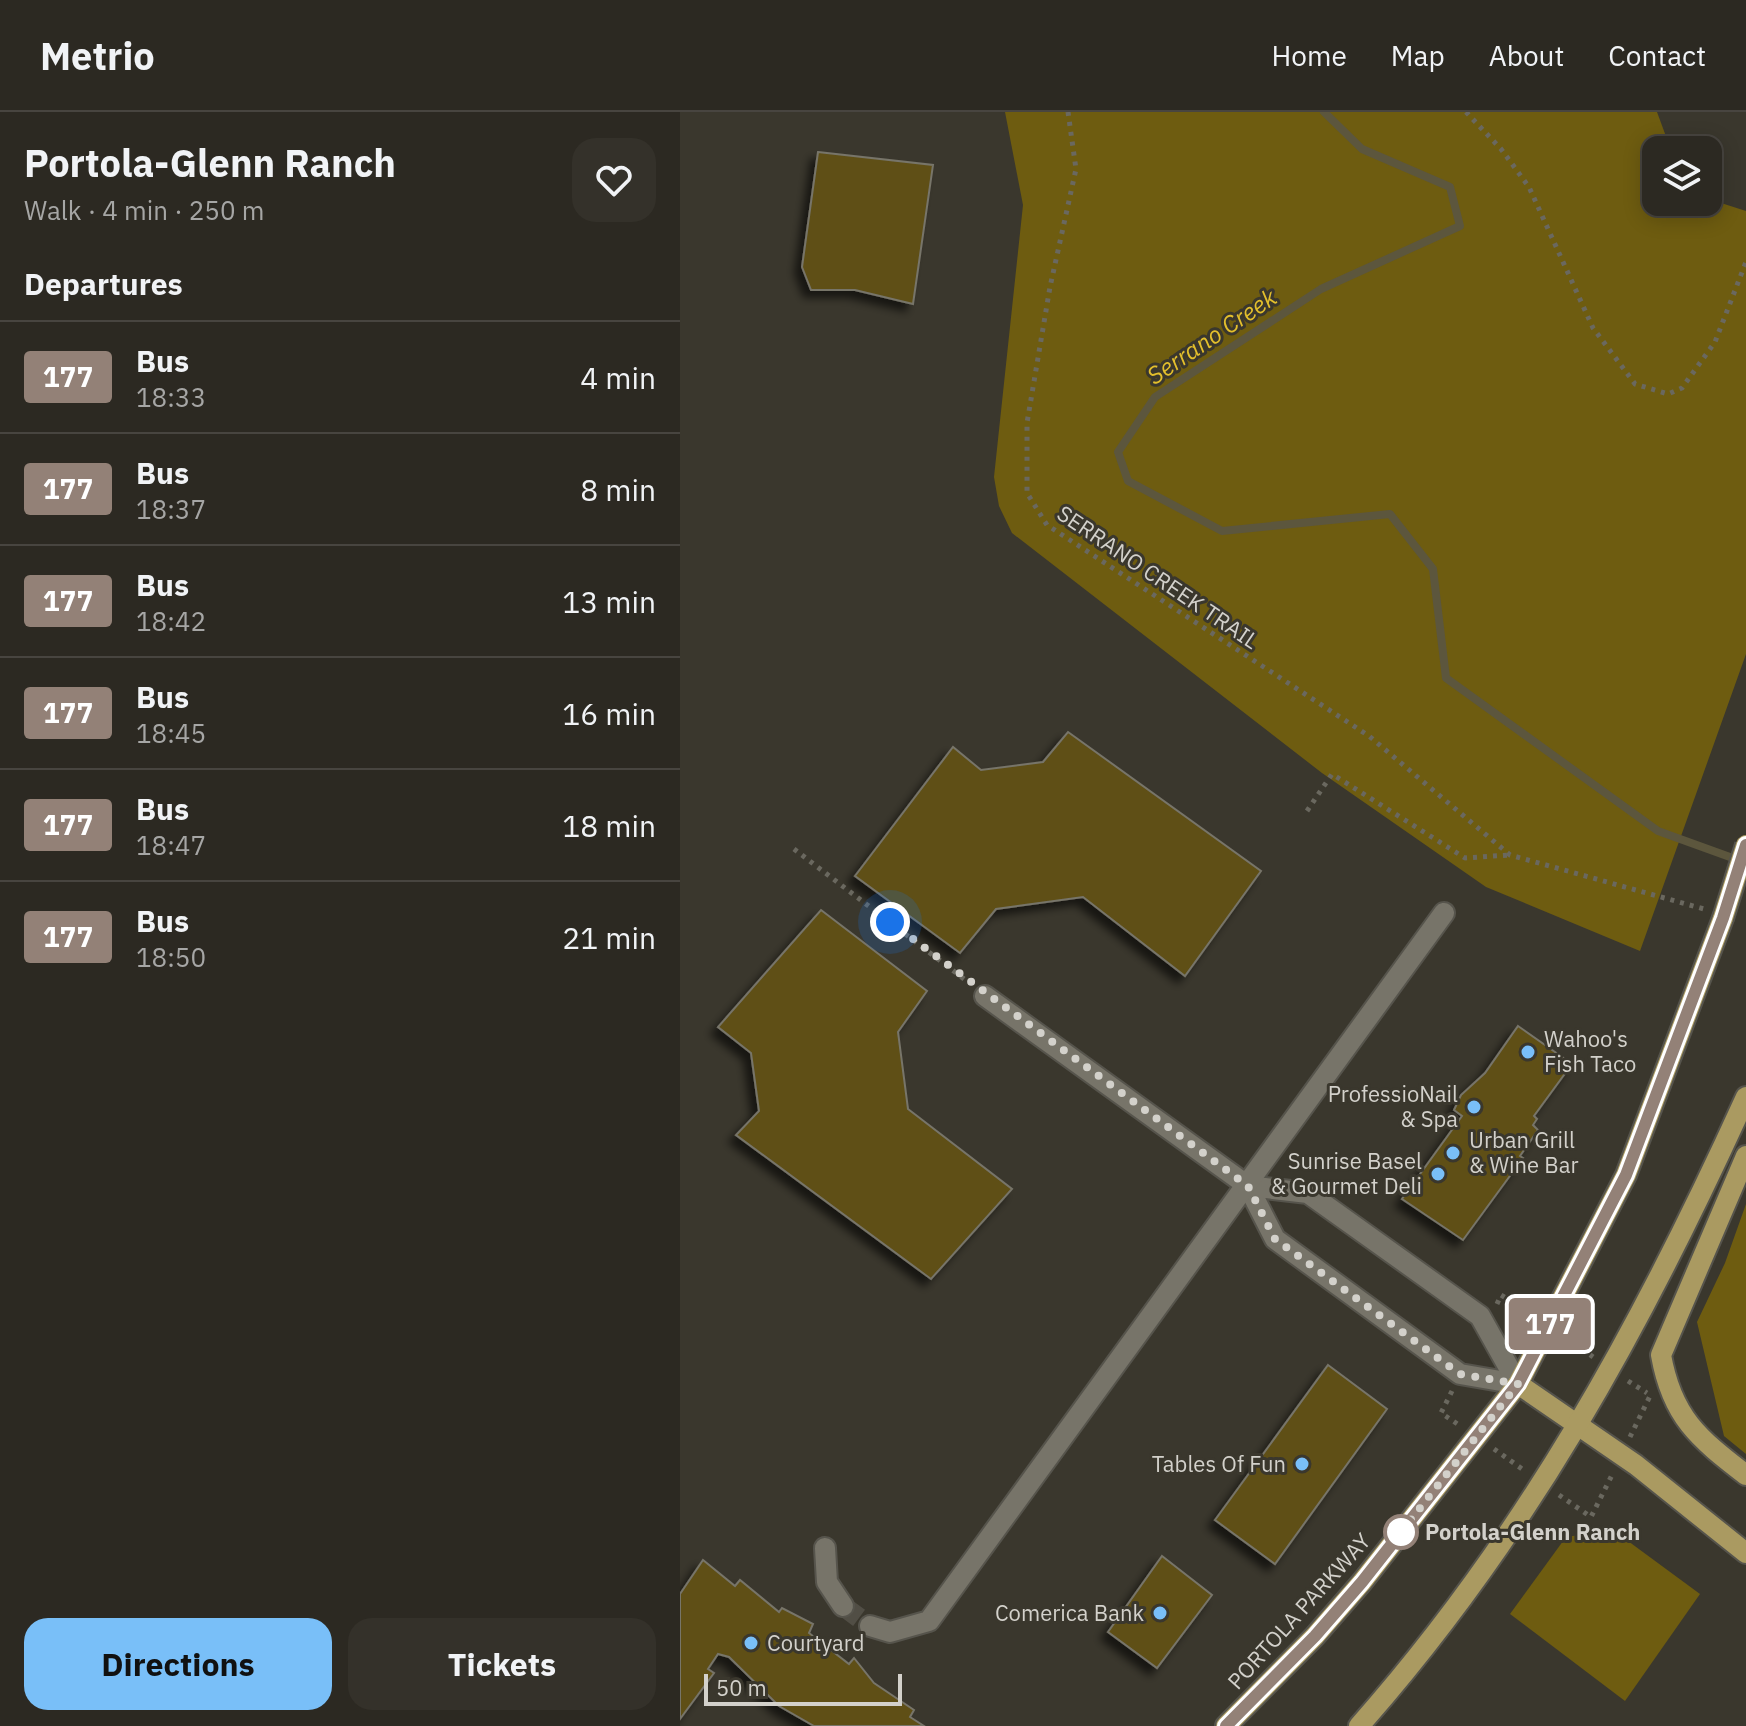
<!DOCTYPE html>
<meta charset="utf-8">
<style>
body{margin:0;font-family:"IBM Plex Sans",sans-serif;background:#34312a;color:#f1f3f6;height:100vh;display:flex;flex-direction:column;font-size:30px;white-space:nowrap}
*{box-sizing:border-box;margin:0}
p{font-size:26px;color:#a6a6a5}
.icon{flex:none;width:44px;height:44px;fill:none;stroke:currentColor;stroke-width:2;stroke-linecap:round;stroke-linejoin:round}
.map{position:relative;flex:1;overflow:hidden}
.details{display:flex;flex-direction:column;background:#2c2922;width:680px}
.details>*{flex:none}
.badge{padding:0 16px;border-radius:6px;font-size:28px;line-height:52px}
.tools{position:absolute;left:962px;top:24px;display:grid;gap:16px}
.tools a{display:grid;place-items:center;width:80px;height:80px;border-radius:16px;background:#2c2922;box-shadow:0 4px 20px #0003,0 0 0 2px #484540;font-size:40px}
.scale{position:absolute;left:24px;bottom:20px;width:198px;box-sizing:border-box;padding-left:8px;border:4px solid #d3d1cb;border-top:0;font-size:22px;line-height:28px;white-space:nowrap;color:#d3d1cb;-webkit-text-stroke:6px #3a372d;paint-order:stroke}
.you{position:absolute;width:40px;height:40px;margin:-20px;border:6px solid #fff;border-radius:50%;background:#1a73e8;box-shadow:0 0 0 12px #1a73e833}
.map>.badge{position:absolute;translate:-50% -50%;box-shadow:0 0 0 4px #fff}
h2{padding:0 24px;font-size:30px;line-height:72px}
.round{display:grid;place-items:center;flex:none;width:84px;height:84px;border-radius:24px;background:#34312a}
.head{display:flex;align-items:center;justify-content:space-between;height:136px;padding:0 24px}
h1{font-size:38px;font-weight:700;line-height:60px}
.action{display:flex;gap:16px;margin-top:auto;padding:16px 24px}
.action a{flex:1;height:92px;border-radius:24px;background:#79bff8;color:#111;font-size:32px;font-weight:700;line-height:92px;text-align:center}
.action a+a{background:#34312a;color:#f1f3f6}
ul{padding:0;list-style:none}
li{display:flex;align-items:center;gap:24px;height:112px;padding:0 24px;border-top:2px solid #484540}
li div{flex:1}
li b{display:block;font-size:30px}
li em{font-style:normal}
li .badge{min-width:88px;font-weight:700;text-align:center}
header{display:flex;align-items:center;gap:48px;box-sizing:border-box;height:112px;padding:0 40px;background:#2c2922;border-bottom:2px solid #484540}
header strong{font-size:38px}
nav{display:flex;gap:44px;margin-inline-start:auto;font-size:28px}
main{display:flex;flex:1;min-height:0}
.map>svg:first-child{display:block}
</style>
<header>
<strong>Metrio</strong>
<nav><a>Home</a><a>Map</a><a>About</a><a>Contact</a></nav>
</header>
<main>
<section class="details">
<div class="head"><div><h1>Portola-Glenn Ranch</h1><p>Walk · 4 min · 250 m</p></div><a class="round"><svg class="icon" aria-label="heart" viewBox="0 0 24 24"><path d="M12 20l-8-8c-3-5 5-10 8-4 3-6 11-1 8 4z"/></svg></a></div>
<h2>Departures</h2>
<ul>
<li><span class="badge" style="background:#938177;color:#fff">177</span><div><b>Bus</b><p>18:33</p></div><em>4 min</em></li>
<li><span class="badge" style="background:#938177;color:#fff">177</span><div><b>Bus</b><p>18:37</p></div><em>8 min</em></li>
<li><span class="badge" style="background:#938177;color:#fff">177</span><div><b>Bus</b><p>18:42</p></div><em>13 min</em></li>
<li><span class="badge" style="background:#938177;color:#fff">177</span><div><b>Bus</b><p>18:45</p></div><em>16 min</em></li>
<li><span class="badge" style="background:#938177;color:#fff">177</span><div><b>Bus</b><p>18:47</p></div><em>18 min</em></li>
<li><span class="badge" style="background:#938177;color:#fff">177</span><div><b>Bus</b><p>18:50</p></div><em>21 min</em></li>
</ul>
<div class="action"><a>Directions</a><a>Tickets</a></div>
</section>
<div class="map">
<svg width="1066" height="1614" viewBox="0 0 1066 1614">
<defs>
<filter id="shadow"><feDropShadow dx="-7" dy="7" stdDeviation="4" flood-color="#0009"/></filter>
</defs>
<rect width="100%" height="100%" fill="#3a372d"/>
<!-- green -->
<g fill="#6e5c10">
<path d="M325,0H977L991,38H976V90H1028V79L1038,90L1066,99V542L960,839L806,775L642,661L332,421L319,394L314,365L343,93Z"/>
<path d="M1066,1092V1342L1044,1324L1017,1210L1045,1151Z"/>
<path d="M933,1418L1020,1482L945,1589L830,1502L886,1425Z"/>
</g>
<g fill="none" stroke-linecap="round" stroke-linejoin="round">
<!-- stream -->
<path stroke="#5c563d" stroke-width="8" d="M644,0L682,37L770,75L780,114L641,177L475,285L438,340L448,369L542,419L710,402L753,457L766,566L978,719L1061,749"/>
</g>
<!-- building -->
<g fill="#5e4f17" stroke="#777469" stroke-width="2" filter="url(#shadow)">
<path d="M138,40L253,53L233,192L175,178H131L122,155Z"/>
<path d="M388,620L581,759L505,864L403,785L316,797L280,841L175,764L273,635L301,658L363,650Z"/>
<path d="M141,798L247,879L218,920L228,997L332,1077L251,1167L56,1023L79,999L71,941L38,915Z"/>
<path d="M838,914L892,952L854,1004L857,1007L853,1013L858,1018L840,1044L843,1046L783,1128L722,1087L782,1004L774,998L781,983L805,961Z"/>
<path d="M648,1253L707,1297L595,1452L535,1408Z"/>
<path d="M482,1444L532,1483L477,1556L428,1520Z"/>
<path d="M23,1448L55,1474L60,1468L99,1500L102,1496L133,1512L129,1521L169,1552L174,1546L194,1571L234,1598L230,1605L244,1614H134L99,1594L49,1545L38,1542L28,1557L34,1561L0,1607V1482Z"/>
</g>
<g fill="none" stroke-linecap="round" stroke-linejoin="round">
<!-- minor-tunnel -->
<path stroke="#514e45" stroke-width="20" stroke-dasharray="20 10" stroke-linecap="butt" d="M163,1494L190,1514"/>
<!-- minor casing -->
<g stroke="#56544c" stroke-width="24">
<g id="minor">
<path d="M305,884L568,1074L595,1127L780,1262L838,1272"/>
<path d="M568,1074L628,1081L800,1204L838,1272"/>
<path d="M145,1436L147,1470L163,1494"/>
<path d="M190,1514L210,1520L249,1509L764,801"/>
</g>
</g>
<!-- major casing -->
<g stroke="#56544c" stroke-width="24">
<g id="major">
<path d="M1066,1044L981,1243C992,1305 1018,1326 1066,1363"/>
<path d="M838,1272L956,1353L1066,1441"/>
<path d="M546,1614L635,1524L682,1470L838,1272L946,1063L1043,806"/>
<path d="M679,1614C847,1424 962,1214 1066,985"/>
</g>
</g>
<!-- path -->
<g stroke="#6a685f" stroke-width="5" stroke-dasharray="4 6" stroke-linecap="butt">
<path d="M388,0L396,57L370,175L347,311V381L367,413L689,624L830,743L1024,797"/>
<path d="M786,0L821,37L849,75L913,216L955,272L988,282L1002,276L1035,230L1066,150"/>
<path d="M627,699L652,662L785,746L829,743"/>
<path d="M114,737L288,870"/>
<path d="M817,1192L821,1183L851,1202"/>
<path d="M886,1225L913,1245"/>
<path d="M948,1269L967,1281"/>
<path d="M772,1279L761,1301L779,1313"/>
<path d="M950,1325L970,1284"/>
<path d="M814,1337L845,1359"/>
<path d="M879,1383L911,1405L932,1363"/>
</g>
<!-- minor -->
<use href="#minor" stroke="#777469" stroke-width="20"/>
<!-- major -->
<use href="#major" stroke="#aa9a61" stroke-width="20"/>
<!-- major-bridge casing -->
<g stroke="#56544c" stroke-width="24" stroke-linecap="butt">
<path id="major-bridge" d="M1043,806L1066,733"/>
</g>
<!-- major-bridge -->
<use href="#major-bridge" stroke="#aa9a61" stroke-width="20"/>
</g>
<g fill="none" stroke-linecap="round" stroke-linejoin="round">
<!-- line casing -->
<g stroke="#fff" stroke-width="18">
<path id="line" d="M546,1614L635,1524L682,1470L838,1272L946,1063L1043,806L1066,733"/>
</g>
<!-- line -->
<use href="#line" stroke="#938177" stroke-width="12"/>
<!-- walk -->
<path stroke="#d3d1cb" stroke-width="8" stroke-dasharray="0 14.4" d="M210,810L568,1074L595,1127L780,1262L838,1272L721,1420"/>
</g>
<!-- markers -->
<g fill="#79bff8" stroke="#3a372d" stroke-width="3">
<circle cx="848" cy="940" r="8"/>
<circle cx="794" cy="995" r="8"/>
<circle cx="773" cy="1041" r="8"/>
<circle cx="758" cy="1062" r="8"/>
<circle cx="622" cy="1352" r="8"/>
<circle cx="480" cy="1501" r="8"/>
<circle cx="71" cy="1531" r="8"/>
</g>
<circle fill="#fff" stroke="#938177" stroke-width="4" cx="721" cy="1420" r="16"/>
<g text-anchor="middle" stroke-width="6" stroke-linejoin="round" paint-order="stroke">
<!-- street labels -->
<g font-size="22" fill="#d3d1cb" stroke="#3a372d">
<text transform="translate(478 465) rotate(34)" y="8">SERRANO CREEK TRAIL</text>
<text transform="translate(619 1499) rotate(-48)" y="8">PORTOLA PARKWAY</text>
</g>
<!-- poi labels -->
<g font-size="22" fill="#d3d1cb" stroke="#3a372d" text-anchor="end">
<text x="864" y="935" text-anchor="start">Wahoo's<tspan x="864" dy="25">Fish Taco</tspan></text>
<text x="778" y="990">ProfessioNail<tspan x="778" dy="25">&amp; Spa</tspan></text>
<text x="789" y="1036" text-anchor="start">Urban Grill<tspan x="789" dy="25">&amp; Wine Bar</tspan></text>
<text x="742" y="1057">Sunrise Basel<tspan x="742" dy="25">&amp; Gourmet Deli</tspan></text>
<text x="606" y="1360">Tables Of Fun</text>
<text x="464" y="1509">Comerica Bank</text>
<text x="87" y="1539" text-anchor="start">Courtyard</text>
</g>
<!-- stop labels -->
<g font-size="22" font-weight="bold" fill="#d3d1cb" stroke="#3a372d" text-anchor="start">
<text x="745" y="1428">Portola-Glenn Ranch</text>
</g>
<!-- water labels -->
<g font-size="24" font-style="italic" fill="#e3bf2c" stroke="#3a372d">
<text transform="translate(532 225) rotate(-34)" y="8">Serrano Creek</text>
</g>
</g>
</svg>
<div class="tools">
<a><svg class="icon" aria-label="layers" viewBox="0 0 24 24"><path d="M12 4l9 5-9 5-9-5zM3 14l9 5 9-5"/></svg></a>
</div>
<div class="scale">50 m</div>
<div class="you" style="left:210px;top:810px"></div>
<b class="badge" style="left:870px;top:1212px;background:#938177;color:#fff">177</b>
</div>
</main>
